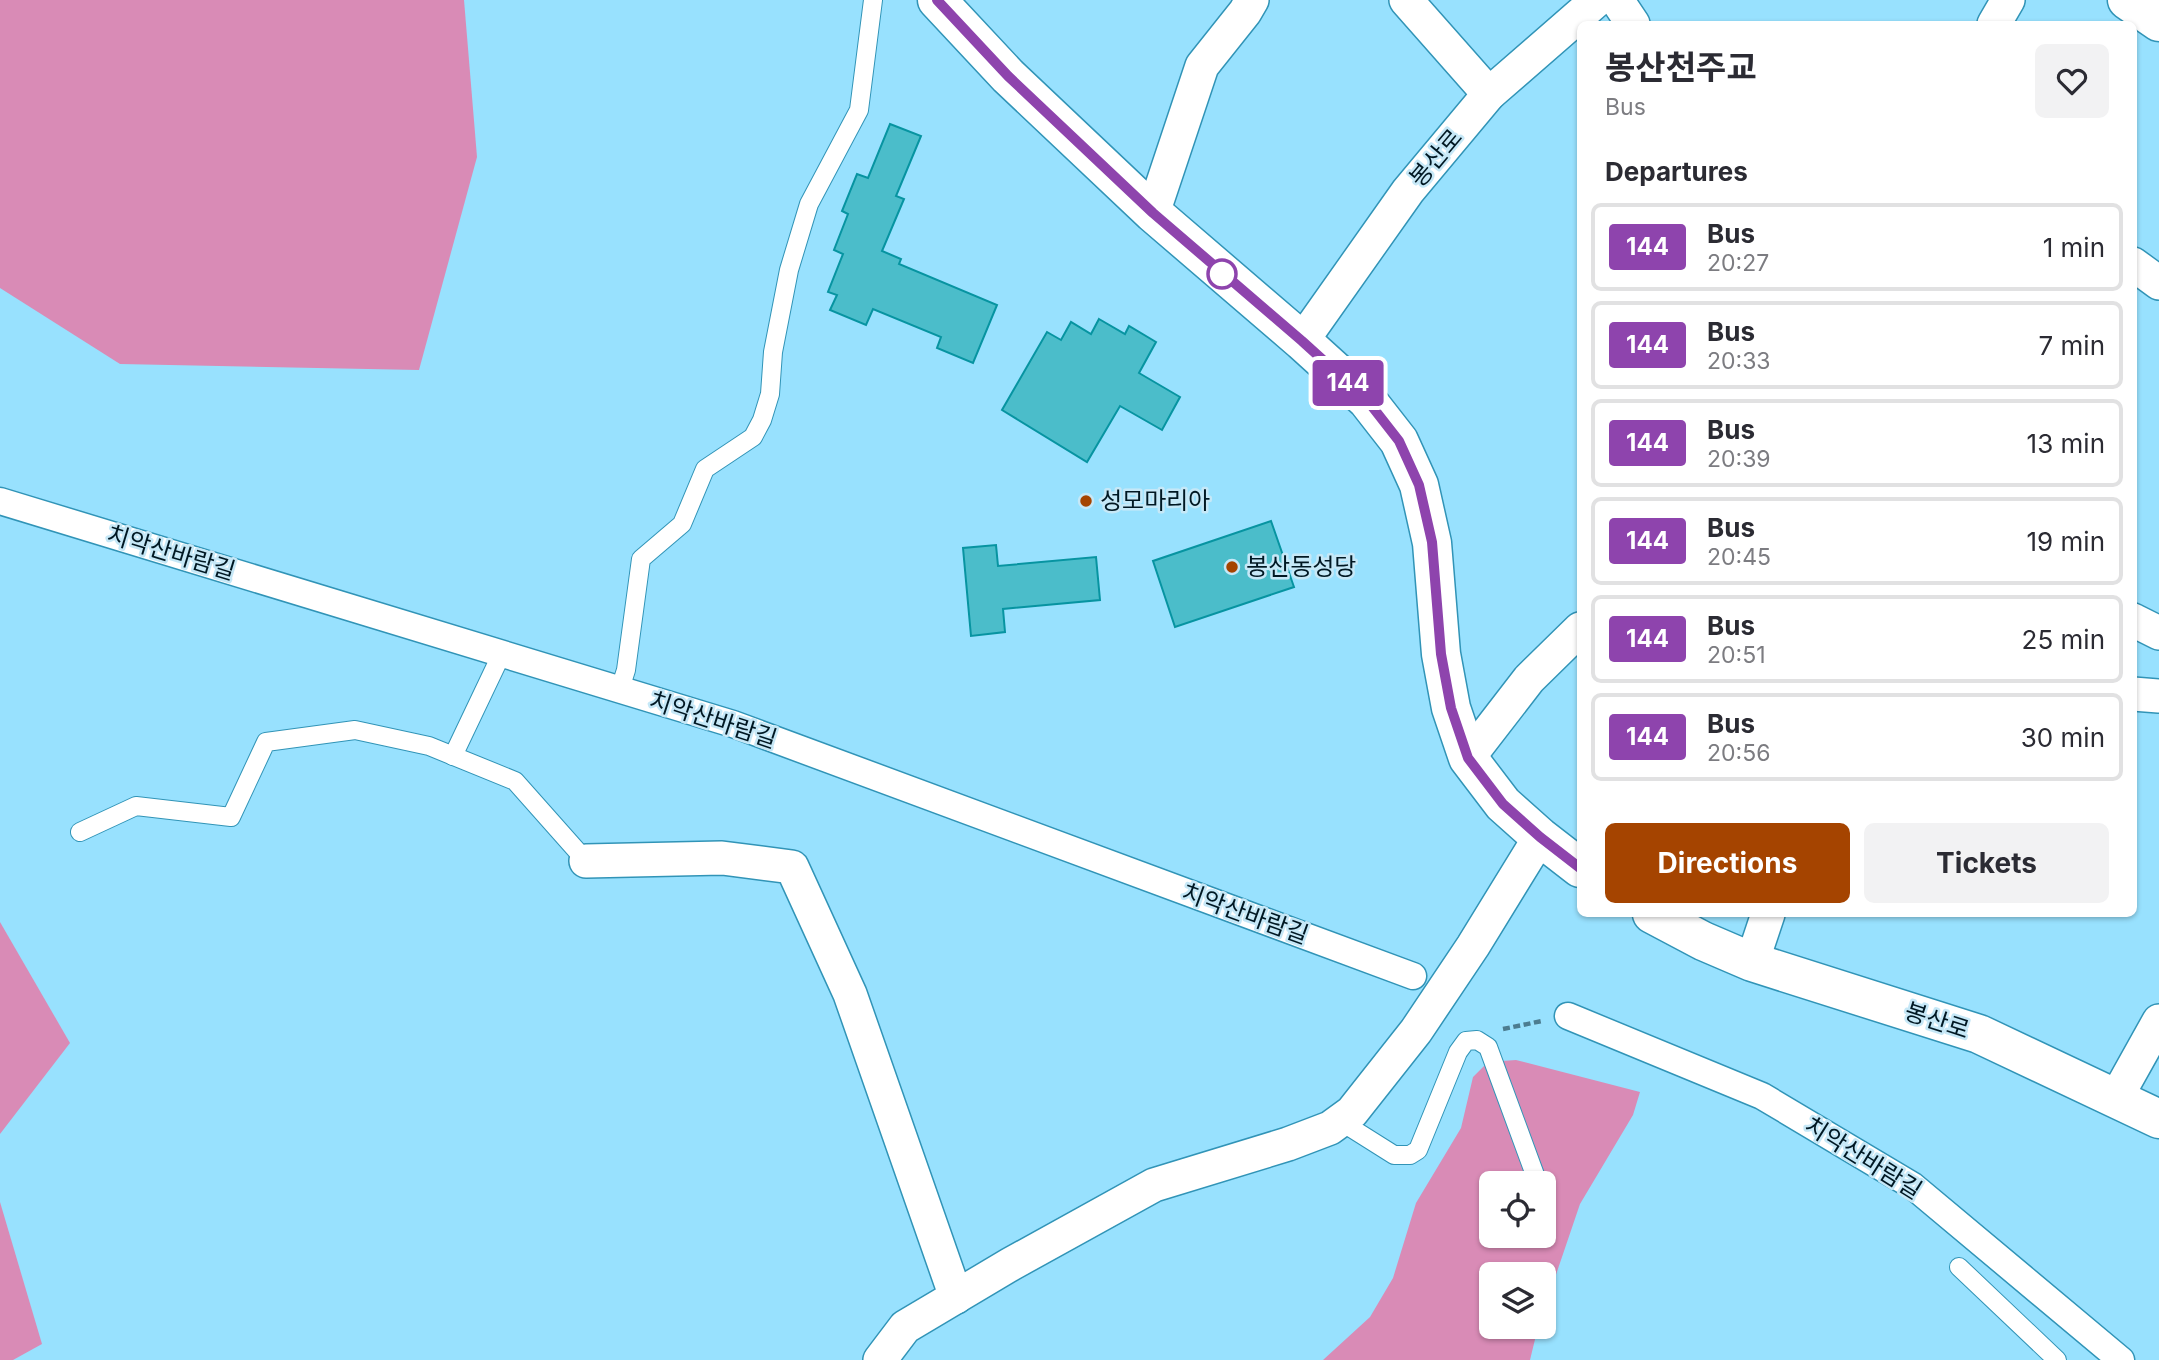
<!DOCTYPE html>
<meta charset="utf-8">
<style>
body{margin:0;font-family:Inter,"Noto Sans KR",sans-serif;background:#f2f2f3;color:#2b2b33;height:100vh;display:flex;flex-direction:column;font-size:26px;white-space:nowrap}
*{box-sizing:border-box;margin:0}
p{font-size:23px;color:#7c7c81}
.icon{flex:none;width:38px;height:38px;fill:none;stroke:currentColor;stroke-width:2;stroke-linecap:round;stroke-linejoin:round}
.map{position:relative;flex:1;overflow:hidden}
.drawer{position:absolute;left:1577px;top:21px;width:560px;height:896px;display:flex;flex-direction:column;background:#fff;border-radius:10px;box-shadow:0 2px 5px #0004}
.drawer>*{flex:none}
.badge{padding:0 14px;border-radius:5px;font-size:24px;line-height:46px}
.controls{position:absolute;left:1479px;top:1171px;display:grid;gap:14px}
.controls a{display:grid;place-items:center;width:77px;height:77px;border-radius:10px;background:#fff;box-shadow:0 2px 5px #0004;font-size:35px}
.map>.badge{position:absolute;translate:-50% -50%;box-shadow:0 0 0 4px #fff}
h2{padding:0 28px;font-size:26px;line-height:63px}
.round{display:grid;place-items:center;flex:none;width:74px;height:74px;border-radius:10px;background:#f2f2f3}
.summary{display:flex;align-items:center;justify-content:space-between;height:119px;padding:0 28px}
h1{font-size:33px;font-weight:700;line-height:52px}
.action{display:flex;gap:14px;margin-top:auto;padding:14px 28px}
.action a{flex:1;height:80px;border-radius:10px;background:#a54400;color:#fff;font-size:28px;font-weight:700;line-height:80px;text-align:center}
.action a+a{background:#f2f2f3;color:#2b2b33}
ul{padding:0;list-style:none}
li{display:flex;align-items:center;gap:21px;height:88px;margin:0 14px 10px;padding:0 14px;border:4px solid #e1e1e2;border-radius:10px}
li div{flex:1}
li b{display:block;font-size:26px}
li em{font-style:normal}
li .badge{min-width:77px;font-weight:700;text-align:center}
.map>svg:first-child{display:block}
</style>
<div class="map">
<svg width="2159" height="1360" viewBox="0 0 2159 1360">
<rect width="100%" height="100%" fill="#98e1fe"/>
<!-- green -->
<g fill="#d98bb6" fill-rule="evenodd">
<path d="M0,0H464L477,157L419,370L120,364L0,288Z"/>
<path d="M0,922L70,1043L0,1134Z"/>
<path d="M1516,1060L1640,1092L1633,1115L1580,1204L1544,1310V1274H1491V1326L1538,1327L1530,1360H1323L1370,1317L1393,1278L1416,1203L1461,1128L1473,1077L1488,1062ZM1491,1183H1544V1236H1491Z"/>
<path d="M0,1202L42,1344L13,1360H0Z"/>
</g>
<!-- building -->
<g fill="#4bbdca" stroke="#0794a1" stroke-width="2">
<path d="M890,124L921,136L896,196L904,199L882,251L901,259L899,264L997,305L973,363L937,348L941,337L873,309L866,325L830,310L837,295L828,292L843,254L834,250L848,214L842,211L857,174L868,178Z"/>
<path d="M1099,319L1125,334L1129,326L1156,342L1139,373L1180,397L1162,430L1120,406L1087,462L1002,410L1047,332L1061,340L1071,322L1091,334Z"/>
<path d="M1271,521L1294,587L1175,627L1153,561Z"/>
<path d="M996,545L998,566L1096,557L1100,600L1003,609L1005,632L971,636L963,548Z"/>
</g>
<g fill="none" stroke-linecap="round" stroke-linejoin="round">
<!-- service casing -->
<g stroke="#3194b7" stroke-width="20">
<g id="service">
<path d="M620,689L626,670L641,559L682,524L705,469L753,437L762,420L770,394L773,352L789,270L809,204L859,110L873,0"/>
<path d="M453,756L502,653"/>
<path d="M80,832L136,806L231,817L266,742L355,730L429,746L515,781L586,861"/>
<path d="M1340,1121L1394,1155H1410L1418,1150L1458,1052L1466,1041L1477,1040L1488,1047L1538,1183"/>
<path d="M1959,1267L2057,1360"/>
</g>
</g>
<!-- pedestrian casing -->
<g stroke="#3194b7" stroke-width="29">
<g id="pedestrian">
<path d="M0,501L733,724L1413,976"/>
<path d="M1568,1016L1762,1096L1913,1186L2121,1360"/>
</g>
</g>
<!-- minor casing -->
<g stroke="#3194b7" stroke-width="36">
<g id="minor">
<path d="M1406,0L1489,94"/>
<path d="M1617,0L1633,24"/>
<path d="M1994,24L2008,0"/>
<path d="M1153,213L1202,66L1245,12L1252,0"/>
<path d="M2133,264L2159,283"/>
<path d="M1302,341L1408,191L1489,94L1597,0"/>
<path d="M2133,620L2159,633"/>
<path d="M2133,694L2159,696"/>
<path d="M1468,758L1529,679L1580,629"/>
<path d="M586,861L722,858L792,867L850,994L956,1297"/>
<path d="M1752,962L1768,914"/>
<path d="M2116,1098L2159,1021"/>
<path d="M880,1360L905,1327L1011,1264L1154,1185L1288,1144L1330,1128L1352,1112L1416,1031L1473,946L1540,837"/>
</g>
</g>
<!-- tertiary casing -->
<g stroke="#3194b7" stroke-width="41">
<g id="tertiary">
<path d="M937,0L1008,76L1153,213L1302,341L1367,400L1399,441L1419,485L1432,543L1441,654L1451,708L1468,758L1503,804L1540,837L1580,868"/>
<path d="M2127,0L2159,22"/>
<path d="M1652,914L1703,941L1752,962L1979,1034L2159,1119"/>
</g>
</g>
<!-- path -->
<path stroke="#4c7c90" stroke-width="4.5" stroke-dasharray="7 3.5" stroke-linecap="butt" d="M1503,1029L1542,1021"/>
<!-- service -->
<use href="#service" stroke="#fff" stroke-width="18"/>
<!-- pedestrian -->
<use href="#pedestrian" stroke="#fff" stroke-width="26"/>
<!-- minor -->
<use href="#minor" stroke="#fff" stroke-width="33"/>
<!-- tertiary -->
<use href="#tertiary" stroke="#fff" stroke-width="38"/>
</g>
<g fill="none" stroke-linecap="round" stroke-linejoin="round">
<!-- line casing -->
<g stroke="#fff" stroke-width="16">
<path id="line" d="M937,0L1008,76L1153,213L1302,341L1367,400L1399,441L1419,485L1432,542L1441,654L1451,708L1468,758L1503,804L1540,837L1580,868"/>
</g>
<!-- line -->
<use href="#line" stroke="#8e44ad" stroke-width="10"/>
</g>
<!-- markers -->
<circle fill="#fff" stroke="#8e44ad" stroke-width="3.5" cx="1222" cy="274" r="14"/>
<g fill="#a54400" stroke="#c6e8f7" stroke-width="2.5">
<circle cx="1086" cy="501" r="7"/>
<circle cx="1232" cy="567" r="7"/>
</g>
<g text-anchor="middle" stroke-width="5" stroke-linejoin="round" paint-order="stroke">
<!-- street labels -->
<g font-size="24" fill="#001823" stroke="#c6e8f7">
<text transform="translate(1436 158) rotate(-50)" y="8">봉산로</text>
<text transform="translate(171 553) rotate(17)" y="8">치악산바람길</text>
<text transform="translate(713 720) rotate(18)" y="8">치악산바람길</text>
<text transform="translate(1245 914) rotate(20)" y="8">치악산바람길</text>
<text transform="translate(1937 1021) rotate(18)" y="8">봉산로</text>
<text transform="translate(1863 1158) rotate(32)" y="8">치악산바람길</text>
</g>
<!-- poi labels -->
<g font-size="24" fill="#001823" stroke="#c6e8f7" text-anchor="start">
<text x="1100" y="509">성모마리아</text>
<text x="1246" y="575">봉산동성당</text>
</g>
</g>
</svg>
<div class="controls">
<a><svg class="icon" aria-label="locate" viewBox="0 0 24 24"><circle cx="12" cy="12" r="6"/><path d="M12 2v4M12 18v4M2 12h4M18 12h4"/></svg></a>
<a><svg class="icon" aria-label="layers" viewBox="0 0 24 24"><path d="M12 4l9 5-9 5-9-5zM3 14l9 5 9-5"/></svg></a>
</div>
<b class="badge" style="left:1348px;top:383px;background:#8e44ad;color:#fff">144</b>
<section class="drawer">
<div class="summary"><div><h1>봉산천주교</h1><p>Bus</p></div><a class="round"><svg class="icon" aria-label="heart" viewBox="0 0 24 24"><path d="M12 20l-8-8c-3-5 5-10 8-4 3-6 11-1 8 4z"/></svg></a></div>
<h2>Departures</h2>
<ul>
<li><span class="badge" style="background:#8e44ad;color:#fff">144</span><div><b>Bus</b><p>20:27</p></div><em>1 min</em></li>
<li><span class="badge" style="background:#8e44ad;color:#fff">144</span><div><b>Bus</b><p>20:33</p></div><em>7 min</em></li>
<li><span class="badge" style="background:#8e44ad;color:#fff">144</span><div><b>Bus</b><p>20:39</p></div><em>13 min</em></li>
<li><span class="badge" style="background:#8e44ad;color:#fff">144</span><div><b>Bus</b><p>20:45</p></div><em>19 min</em></li>
<li><span class="badge" style="background:#8e44ad;color:#fff">144</span><div><b>Bus</b><p>20:51</p></div><em>25 min</em></li>
<li><span class="badge" style="background:#8e44ad;color:#fff">144</span><div><b>Bus</b><p>20:56</p></div><em>30 min</em></li>
</ul>
<div class="action"><a>Directions</a><a>Tickets</a></div>
</section>
</div>
